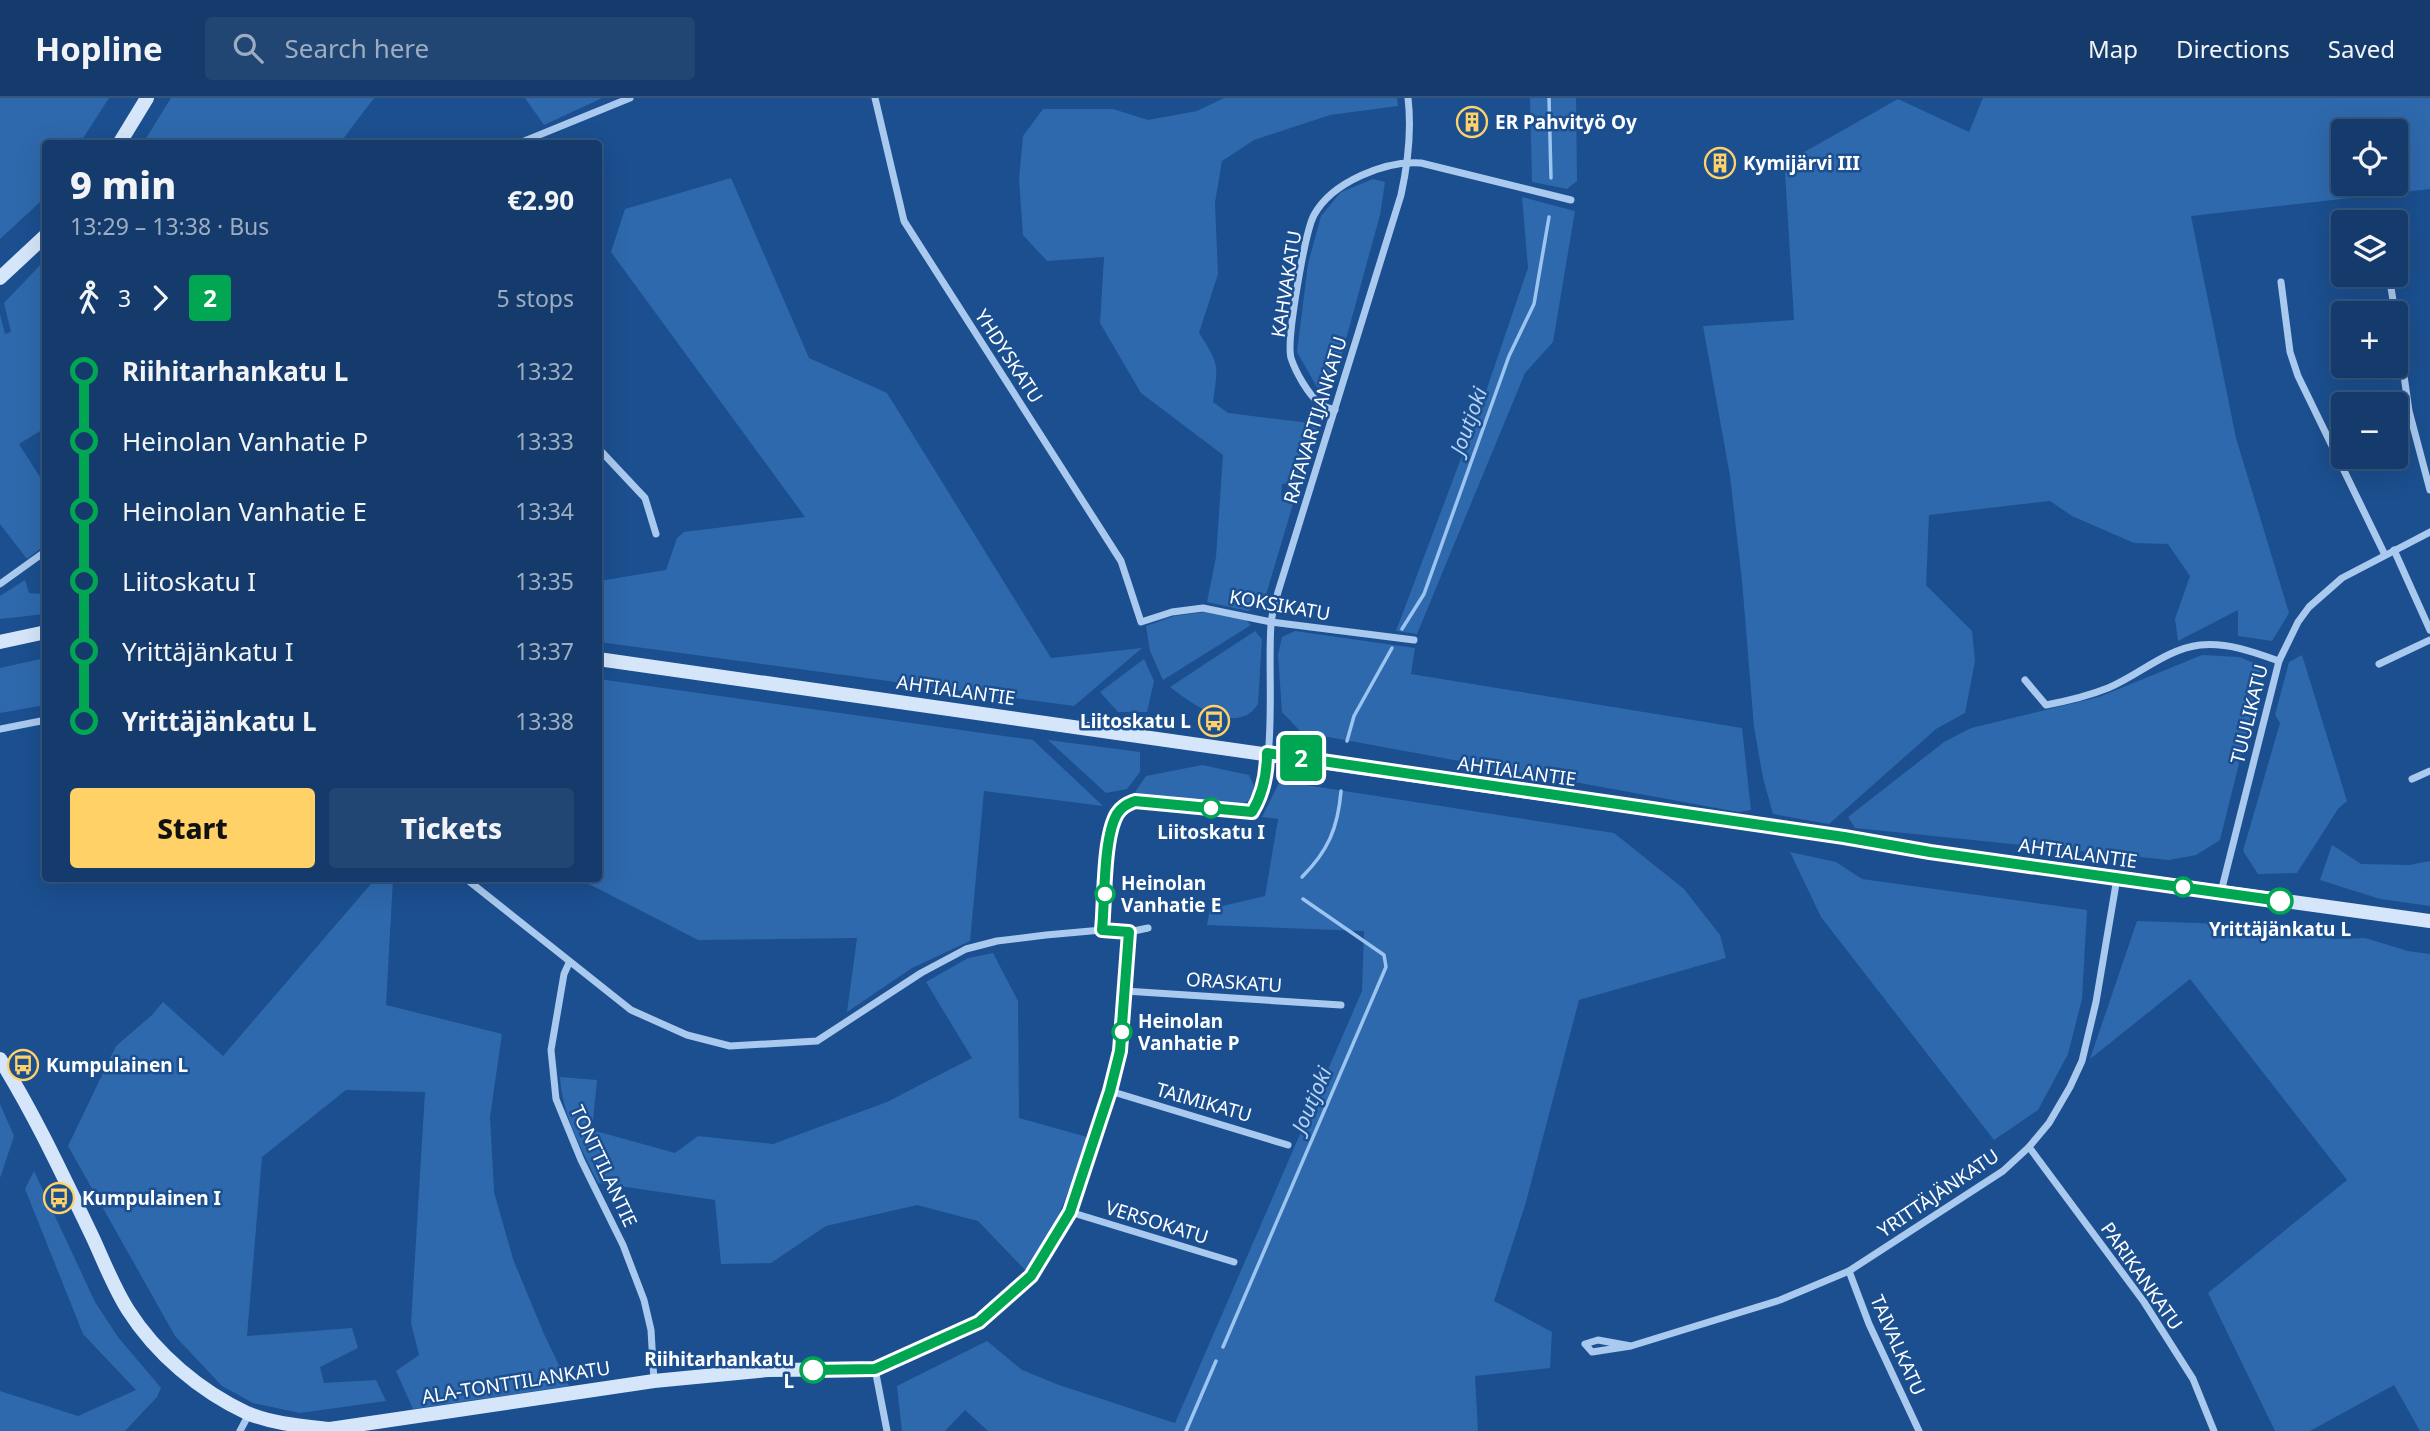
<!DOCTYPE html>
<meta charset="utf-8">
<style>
body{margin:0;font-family:"Noto Sans",sans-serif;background:#214673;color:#f1f3f6;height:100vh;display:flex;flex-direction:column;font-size:26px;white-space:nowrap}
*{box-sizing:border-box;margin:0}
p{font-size:23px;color:#9dadc1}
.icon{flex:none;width:38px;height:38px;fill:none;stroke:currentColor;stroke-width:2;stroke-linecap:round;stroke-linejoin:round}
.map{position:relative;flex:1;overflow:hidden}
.side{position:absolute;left:42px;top:42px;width:560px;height:742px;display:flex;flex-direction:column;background:#143b6b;border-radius:7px;box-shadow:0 7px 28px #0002,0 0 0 2px #33557e}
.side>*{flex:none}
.badge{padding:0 14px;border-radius:5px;font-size:24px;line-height:46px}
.controls{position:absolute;left:2331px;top:21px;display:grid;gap:14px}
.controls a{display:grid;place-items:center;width:77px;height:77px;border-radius:7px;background:#143b6b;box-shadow:0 7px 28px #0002,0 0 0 2px #33557e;font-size:35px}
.map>.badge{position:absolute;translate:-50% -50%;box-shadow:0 0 0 4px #fff}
.legs{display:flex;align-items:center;gap:10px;height:77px;padding:0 28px;font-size:23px}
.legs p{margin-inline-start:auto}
.overview{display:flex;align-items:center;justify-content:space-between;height:119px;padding:0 28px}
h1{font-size:38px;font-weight:800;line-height:52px}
.button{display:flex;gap:14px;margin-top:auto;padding:14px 28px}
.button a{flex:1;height:80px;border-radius:7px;background:#ffd166;color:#111;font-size:28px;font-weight:800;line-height:80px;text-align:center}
.button a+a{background:#214673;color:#f1f3f6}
ul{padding:0 28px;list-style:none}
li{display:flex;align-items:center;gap:24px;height:70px;font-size:26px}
li i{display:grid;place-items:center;width:10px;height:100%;margin:0 9px;background:currentColor}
li i::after{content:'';width:18px;height:18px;margin:-9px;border:5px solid;border-radius:50%;background:#143b6b}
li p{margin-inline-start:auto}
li:first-child i{background:linear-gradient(#0000 50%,currentColor 0)}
li:last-child i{background:linear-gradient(currentColor 50%,#0000 0)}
header{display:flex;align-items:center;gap:42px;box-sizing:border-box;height:98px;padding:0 35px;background:#143b6b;border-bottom:2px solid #33557e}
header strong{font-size:33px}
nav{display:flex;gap:38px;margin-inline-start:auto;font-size:24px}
.search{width:490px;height:63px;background:#214673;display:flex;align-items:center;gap:18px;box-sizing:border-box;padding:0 24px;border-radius:7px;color:#9dadc1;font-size:26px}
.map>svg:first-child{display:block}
</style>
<header>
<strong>Hopline</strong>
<div class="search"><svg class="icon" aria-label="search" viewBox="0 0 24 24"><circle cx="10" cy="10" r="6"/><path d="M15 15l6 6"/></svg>Search here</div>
<nav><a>Map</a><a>Directions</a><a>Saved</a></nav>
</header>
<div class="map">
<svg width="2430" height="1333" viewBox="0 0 2430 1333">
<rect width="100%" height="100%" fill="#1b4f8f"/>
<!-- green -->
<g fill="#2e69ad" fill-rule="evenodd">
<path d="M0,0H109L80,45L46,46L45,96L39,105L0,141Z"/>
<path d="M171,0H374L340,45H143Z"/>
<path d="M525,0H602L544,27Z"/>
<path d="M1224,0H1397L1398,8L1330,17L1254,42L1222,63L1215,105L1218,176L1199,235C1220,267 1218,267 1213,304L1228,315L1318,326L1299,384L1282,386L1281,399L1296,396L1265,500L1248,513L1207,504L1216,459L1223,357L1141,295L1100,225L1104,159L1047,163L1023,137L1019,81L1023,38L1043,11H1113L1148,22L1197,13Z"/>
<path d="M1530,0H1576L1577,83L1567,91L1532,84Z"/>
<path d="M1983,0H2430V91L2191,118L2236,340L2289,515L2272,543L2238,538V512L2178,543L2175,521L2190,478L2168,446L2134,445L2072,418L2050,403L1929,417L1926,487L1972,533L1975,563L1965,615L1936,631L1829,726L1773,716L1763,680L1754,629L1742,483L1730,378L1703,228L1794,222L1785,74L1799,57L1898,1L1969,34ZM2343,33H2396V86H2343Z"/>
<path d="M731,80L809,260L887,295L1051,560L1142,550L1074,608L599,544V483L666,472L677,440L684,434L805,419L611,154L625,111Z"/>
<path d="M1373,81L1385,84L1380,117L1340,263L1326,292L1317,289L1297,254L1308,166L1321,118L1341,94Z"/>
<path d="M1522,99L1575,113L1553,244L1525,275L1417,536L1396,533L1483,302L1528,170Z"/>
<path d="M45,162V330L19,346L45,387V447L27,461L0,426V216L5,236L11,234L4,205Z"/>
<path d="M25,482L29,495L45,496V516L0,521V498Z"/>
<path d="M1205,514L1245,521L1251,527L1163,582L1150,553L1146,528L1174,518Z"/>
<path d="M1255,533L1262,541L1258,606C1237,639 1192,606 1170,589Z"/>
<path d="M1295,533L1415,550L1411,576L1742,630L1751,712L1738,714L1301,634L1282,614L1278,557L1282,539Z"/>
<path d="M2202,557L2239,559L2259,567L2261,577L2220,742L2196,757L2169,762L1855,730L1848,719L1944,644L1971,630L2099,599Z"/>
<path d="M2302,557L2347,703L2338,711L2297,775L2258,776L2243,753L2280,625L2275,617L2289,564Z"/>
<path d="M45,560V607L0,615V570Z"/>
<path d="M1144,561L1154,583L1147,614H1118L1100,594Z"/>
<path d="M599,581L1033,642L1103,708L984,693L970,843L912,870L847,914L857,840L698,842L587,785L584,781L598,780Z"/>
<path d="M1048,642L1140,654V674L1127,691L1106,695Z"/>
<path d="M1202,667L1249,677L1255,690L1249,702L1238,709L1133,697L1146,678Z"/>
<path d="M1280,683L1614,735L1684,791L1720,837L1726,860L1579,902L1526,1104L1494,1203L1552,1234L1550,1270L1475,1278L1478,1333H988L965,1312L945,1333H902L897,1288L987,1243L1022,1272L1059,1287L1175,1325L1362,893L1364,833L1207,827L1210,811L1265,798L1278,721L1262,719Z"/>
<path d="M2332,747L2361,766L2409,767L2430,763V808L2380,801L2320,782Z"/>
<path d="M1790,754L1836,764L1862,781L2087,812L2082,901L2068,956L2038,1012L1994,1042L1821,819Z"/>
<path d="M376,780L393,781L386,907L502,936L490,1019L494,1094L513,1161L544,1236L569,1288L413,1311L396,1273L419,1257L411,1225L425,994L346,992L262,1059L247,1238L352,1230L358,1250L320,1269L324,1285L376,1282L386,1303L300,1315L253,1305L222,1288L175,1238L68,1048L116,948L152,917L163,904L223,958Z"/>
<path d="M2137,823L2257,827L2334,841L2365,840L2408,853L2430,856V1333H2420L2394,1287L2310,1333H2275L2208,1195L2347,1082L2190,881L2090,961Z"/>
<path d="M993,855L1018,903L1019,1020L1087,1039L1065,1102L1051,1134L1026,1173L978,1123L917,1107L826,1128L771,1165L721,1166L715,1102L598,1085C582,1051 562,1017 560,979L597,982L592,1032L675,1055L698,1038L773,1046L887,1004L972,960L926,884L968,860Z"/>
<path d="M0,1006L14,1038L0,1080Z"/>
<path d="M34,1073L95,1204L118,1239L161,1290L157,1299L125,1333H0V1293L78,1318L136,1292L83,1236L25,1091Z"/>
</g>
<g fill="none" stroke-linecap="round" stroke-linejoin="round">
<!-- stream -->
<g stroke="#9cc4f0" stroke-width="3.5">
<path d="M1549,0L1551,80"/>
<path d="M1402,531L1424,496L1509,258L1534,206L1549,119"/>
<path d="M1347,643L1354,618L1392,550"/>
<path d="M1302,779C1328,753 1338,730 1341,693"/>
<path d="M1223,1249L1386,869L1384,857L1303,801"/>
<path d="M1186,1333L1216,1263"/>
</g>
<!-- street -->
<g stroke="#a9c9ee" stroke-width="7">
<path d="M875,0L904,123L1121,463L1141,524L1172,514L1203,510L1271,524L1414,542"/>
<path d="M517,46L630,0"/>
<path d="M2389,177L2395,215"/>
<path d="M2281,184L2290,254L2298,278L2385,457"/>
<path d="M2396,221L2409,313L2430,392"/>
<path d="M1335,312C1330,310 1324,309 1320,306C1308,296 1296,275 1291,260C1286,243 1305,134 1314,117C1332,84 1386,62 1421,65L1571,102"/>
<path d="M598,350L645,400L656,436"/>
<path d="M2394,452L2430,532"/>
<path d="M0,486L46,453"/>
<path d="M2379,566L2430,542"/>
<path d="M2025,582L2046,607C2067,603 2088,598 2108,590C2139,577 2166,551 2200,547C2227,544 2254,554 2279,563"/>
<path d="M0,631L46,622"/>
<path d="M2412,681L2430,673"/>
<path d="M465,780L631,912L687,937L730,948L817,943L921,875L966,851L997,843L1046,837L1102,832L1129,834L1148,830"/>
<path d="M2221,794L2279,563L2298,524L2309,509L2342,480L2430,434"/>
<path d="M1102,832C1105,803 1103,740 1117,716C1122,708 1128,706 1135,703L1252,714C1279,669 1267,580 1271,526C1272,515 1275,505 1278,494L1401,97C1408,65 1412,34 1408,0"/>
<path d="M569,865L564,876L551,952L556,1001L581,1062L623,1147L644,1202L651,1232L654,1283"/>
<path d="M1125,893L1341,907"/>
<path d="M1110,993L1288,1047"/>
<path d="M2029,1049L2144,1204L2193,1281L2214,1333"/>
<path d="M1070,1114L1234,1164"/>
<path d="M1849,1173L1869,1226L1919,1333"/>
<path d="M1631,1248L1592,1254L1585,1246L1598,1242L1631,1248L1780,1202L1849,1173L2003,1073L2029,1049L2049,1025L2070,989L2082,963L2096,904L2117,780"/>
<path d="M875,1271L887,1333"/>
<path d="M240,1333L249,1316"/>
</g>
<!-- secondary -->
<g stroke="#d6e6fa" stroke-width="14">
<path d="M119,46L147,0"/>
<path d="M0,180L46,137"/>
<path d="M0,544L46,534"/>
<path d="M598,561L1844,739L1930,754L2430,823"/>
<path d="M0,961C36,1019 64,1080 93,1140C104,1164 114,1190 128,1212C156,1256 200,1293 247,1315C273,1326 303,1328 330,1331L654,1283L768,1272L875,1271L979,1224L1031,1178L1070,1114L1110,993L1120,953L1129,834"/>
</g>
</g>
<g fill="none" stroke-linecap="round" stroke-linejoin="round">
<!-- line-1 casing -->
<g stroke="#fff" stroke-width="16">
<path id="line-1" d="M813,1272L875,1271L979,1224L1031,1178L1070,1114L1110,993L1120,953L1129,834L1102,832C1105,803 1103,740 1117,716C1122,708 1128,706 1135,703L1252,714C1263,696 1267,677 1267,655L1844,739L1930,754L2280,803"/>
</g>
<!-- line-1 -->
<use href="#line-1" stroke="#00a651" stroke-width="10"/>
</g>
<!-- icons -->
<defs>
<g id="building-ring" transform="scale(1.575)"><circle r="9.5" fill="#1b4f8f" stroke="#ffd166" stroke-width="1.5"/><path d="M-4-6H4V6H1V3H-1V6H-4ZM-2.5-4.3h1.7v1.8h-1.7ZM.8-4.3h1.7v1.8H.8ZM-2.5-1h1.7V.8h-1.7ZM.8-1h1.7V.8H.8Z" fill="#ffd166"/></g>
<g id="bus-ring" transform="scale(1.575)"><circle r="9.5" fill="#1b4f8f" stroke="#ffd166" stroke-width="1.5"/><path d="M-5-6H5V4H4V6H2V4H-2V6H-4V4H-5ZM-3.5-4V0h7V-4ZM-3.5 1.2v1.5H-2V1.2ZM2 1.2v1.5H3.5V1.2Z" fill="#ffd166"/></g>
</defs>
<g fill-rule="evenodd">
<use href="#building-ring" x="1472" y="24"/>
<use href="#building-ring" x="1720" y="65"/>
<use href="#bus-ring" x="1214" y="623"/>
<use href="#bus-ring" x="23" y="967"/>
<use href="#bus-ring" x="59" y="1100"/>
</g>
<!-- markers -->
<g fill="#fff" stroke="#00a651" stroke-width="3.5">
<circle cx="1211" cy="710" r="9"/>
<circle cx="2183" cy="789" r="9"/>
<circle cx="1105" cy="796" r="9"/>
<circle cx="2280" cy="803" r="12"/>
<circle cx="1122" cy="934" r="9"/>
<circle cx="813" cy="1272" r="12"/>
</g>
<g text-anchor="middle" stroke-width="5" stroke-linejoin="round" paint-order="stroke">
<!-- poi labels -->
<g font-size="19" font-weight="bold" fill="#fff" stroke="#1b4f8f" text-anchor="start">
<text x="1495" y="31">ER Pahvityö Oy</text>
<text x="1743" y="72">Kymijärvi III</text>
<text x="1191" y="630" text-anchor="end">Liitoskatu L</text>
<text x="46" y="974">Kumpulainen L</text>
<text x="82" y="1107">Kumpulainen I</text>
</g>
<!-- street labels -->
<g font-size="19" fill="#fff" stroke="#1b4f8f">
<text transform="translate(1286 186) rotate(-81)" y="7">KAHVAKATU</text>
<text transform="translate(1009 258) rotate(57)" y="7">YHDYSKATU</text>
<text transform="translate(1315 322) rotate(-73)" y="7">RATAVARTIJANKATU</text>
<text transform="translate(1280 507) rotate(10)" y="7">KOKSIKATU</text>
<text transform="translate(956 592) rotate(8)" y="7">AHTIALANTIE</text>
<text transform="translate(2249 616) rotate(-76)" y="7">TUULIKATU</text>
<text transform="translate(1517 673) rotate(8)" y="7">AHTIALANTIE</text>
<text transform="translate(2078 755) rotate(8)" y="7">AHTIALANTIE</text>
<text transform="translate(1234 884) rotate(4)" y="7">ORASKATU</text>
<text transform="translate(1204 1004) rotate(16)" y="7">TAIMIKATU</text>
<text transform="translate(604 1068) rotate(65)" y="7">TONTTILANTIE</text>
<text transform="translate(1938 1095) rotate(-34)" y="7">YRITTÄJÄNKATU</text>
<text transform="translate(1157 1124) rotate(17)" y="7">VERSOKATU</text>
<text transform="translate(2142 1178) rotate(55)" y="7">PARIKANKATU</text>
<text transform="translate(1898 1247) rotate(66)" y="7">TAIVALKATU</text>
<text transform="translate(516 1284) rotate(-9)" y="7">ALA-TONTTILANKATU</text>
</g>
<!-- stop labels -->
<g font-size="19" font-weight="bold" fill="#fff" stroke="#1b4f8f">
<text x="1211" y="741">Liitoskatu I</text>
<text x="1121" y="792" text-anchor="start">Heinolan<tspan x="1121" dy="22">Vanhatie E</tspan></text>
<text x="2280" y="838">Yrittäjänkatu L</text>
<text x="1138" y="930" text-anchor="start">Heinolan<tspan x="1138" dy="22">Vanhatie P</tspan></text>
<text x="794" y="1268" text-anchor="end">Riihitarhankatu<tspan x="794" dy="22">L</tspan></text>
</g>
<!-- water labels -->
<g font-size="21" font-style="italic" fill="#b5d3f5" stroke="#1b4f8f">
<text transform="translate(1469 323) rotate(-70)" y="7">Joutjoki</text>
<text transform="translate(1312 1002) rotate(-67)" y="7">Joutjoki</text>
</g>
</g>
</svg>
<div class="controls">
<a><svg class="icon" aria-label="locate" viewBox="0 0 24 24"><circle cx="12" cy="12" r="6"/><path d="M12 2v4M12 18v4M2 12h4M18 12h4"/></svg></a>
<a><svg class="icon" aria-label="layers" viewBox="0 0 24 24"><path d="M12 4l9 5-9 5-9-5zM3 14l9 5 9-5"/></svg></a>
<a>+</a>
<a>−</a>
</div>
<b class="badge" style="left:1301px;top:660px;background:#00a651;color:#fff">2</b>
<section class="side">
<div class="overview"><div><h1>9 min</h1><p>13:29 – 13:38 · Bus</p></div><b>€2.90</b></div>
<div class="legs"><svg class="icon" aria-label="walk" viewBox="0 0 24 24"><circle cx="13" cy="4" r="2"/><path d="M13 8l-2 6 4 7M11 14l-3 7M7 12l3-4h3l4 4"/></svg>3<svg class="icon" aria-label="forward" viewBox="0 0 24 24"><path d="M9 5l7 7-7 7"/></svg><b class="badge" style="background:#00a651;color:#fff">2</b><p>5 stops</p></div>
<ul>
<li><i style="color:#00a651"></i><b>Riihitarhankatu L</b><p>13:32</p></li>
<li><i style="color:#00a651"></i><span>Heinolan Vanhatie P</span><p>13:33</p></li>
<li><i style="color:#00a651"></i><span>Heinolan Vanhatie E</span><p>13:34</p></li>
<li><i style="color:#00a651"></i><span>Liitoskatu I</span><p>13:35</p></li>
<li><i style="color:#00a651"></i><span>Yrittäjänkatu I</span><p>13:37</p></li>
<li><i style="color:#00a651"></i><b>Yrittäjänkatu L</b><p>13:38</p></li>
</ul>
<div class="button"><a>Start</a><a>Tickets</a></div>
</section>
</div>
